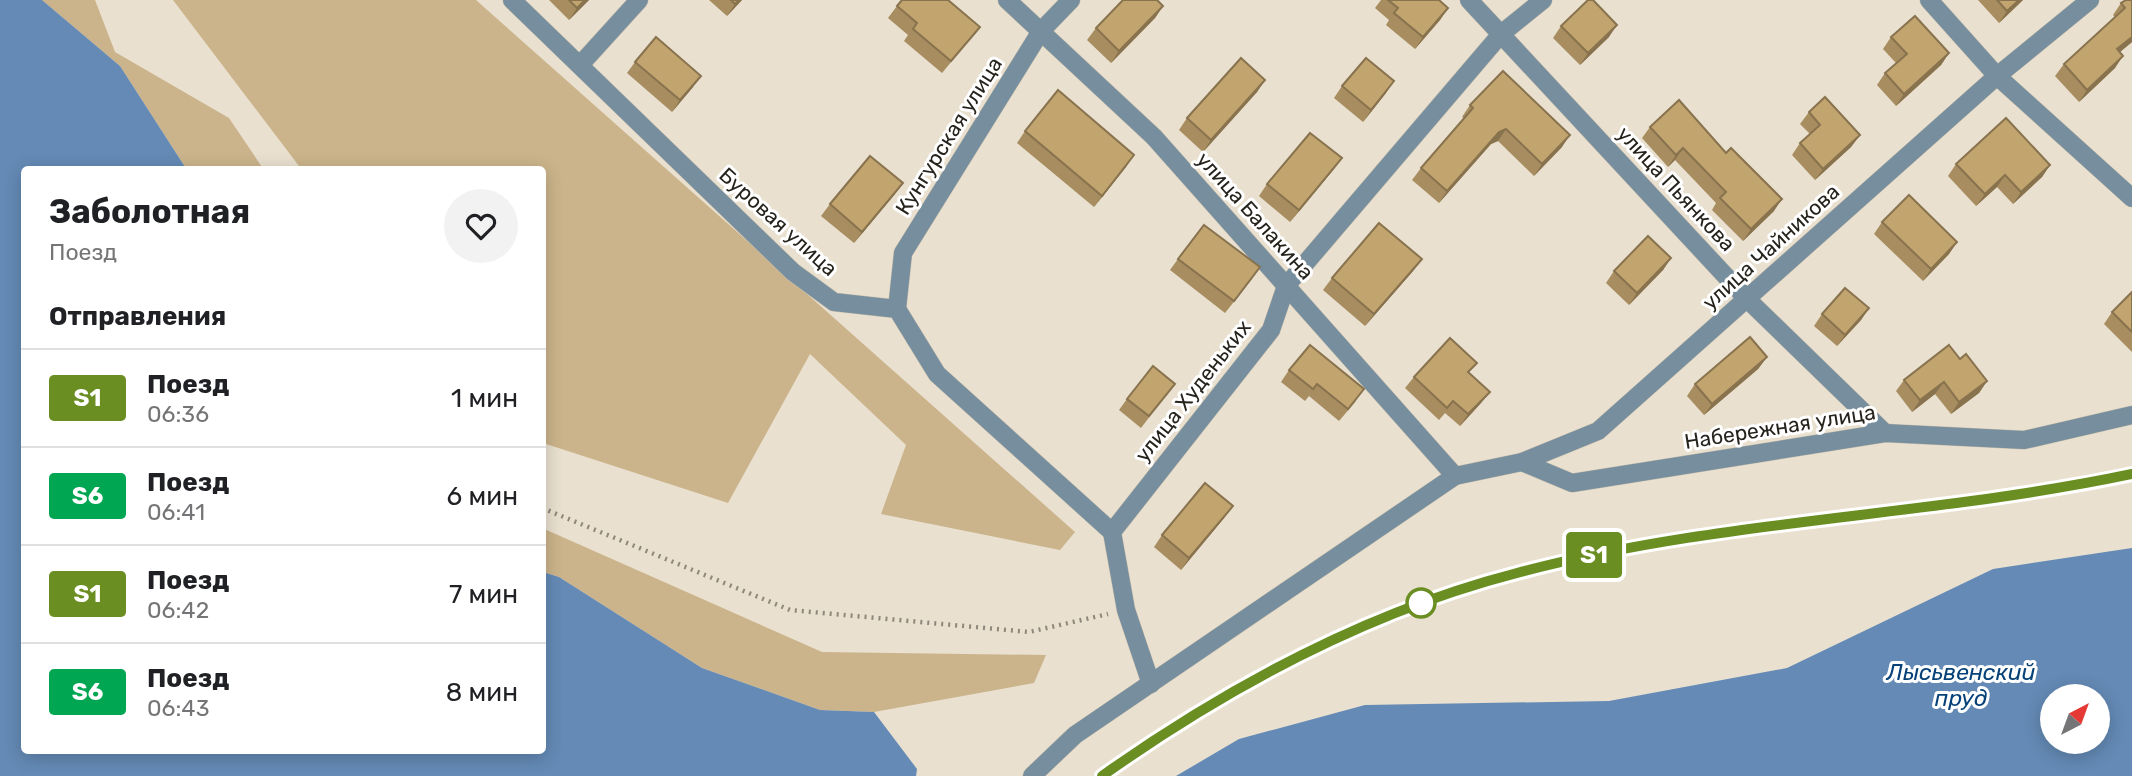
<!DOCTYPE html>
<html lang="ru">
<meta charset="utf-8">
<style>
body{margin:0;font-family:Rubik,sans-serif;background:#f2f2f2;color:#202124;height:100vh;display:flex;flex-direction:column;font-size:26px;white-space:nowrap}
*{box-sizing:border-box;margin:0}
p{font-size:23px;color:#757577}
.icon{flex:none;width:38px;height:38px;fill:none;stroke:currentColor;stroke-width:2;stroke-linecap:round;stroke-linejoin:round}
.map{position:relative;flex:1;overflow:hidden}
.sheet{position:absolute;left:21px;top:166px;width:525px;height:588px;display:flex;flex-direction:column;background:#fff;border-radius:7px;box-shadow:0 4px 18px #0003}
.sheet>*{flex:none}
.badge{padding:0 14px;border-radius:5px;font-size:24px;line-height:46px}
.needle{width:46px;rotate:41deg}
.fabs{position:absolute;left:2040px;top:684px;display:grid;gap:14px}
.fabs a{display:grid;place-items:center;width:70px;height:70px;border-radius:50%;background:#fff;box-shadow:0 4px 18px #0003;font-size:35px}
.map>.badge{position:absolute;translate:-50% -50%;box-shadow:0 0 0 4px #fff}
h2{padding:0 28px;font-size:26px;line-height:63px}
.round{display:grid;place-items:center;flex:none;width:74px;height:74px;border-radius:37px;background:#f2f2f2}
.overview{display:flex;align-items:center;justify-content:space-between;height:119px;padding:0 28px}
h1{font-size:33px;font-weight:700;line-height:52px}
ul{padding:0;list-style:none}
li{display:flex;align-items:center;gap:21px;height:98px;padding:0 28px;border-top:2px solid #e0e0e0}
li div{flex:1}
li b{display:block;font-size:26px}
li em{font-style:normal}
li .badge{min-width:77px;font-weight:700;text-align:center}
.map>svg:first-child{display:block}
</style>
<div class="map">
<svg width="2132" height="776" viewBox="0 0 2132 776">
<rect width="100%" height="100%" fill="#e9e0cf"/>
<!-- green -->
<g fill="#cbb48b">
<path d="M42,0H95L115,52L229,118L264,170H187L120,66Z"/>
<path d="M173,0H476L1075,532L1060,550L881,514L906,445L810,354L728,503L543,443L542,170H302Z"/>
<path d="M542,528L822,652L1046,655L1034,683L874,712L820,710L702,668L559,577L543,572Z"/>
</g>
<!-- water -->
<g fill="#648ab5" fill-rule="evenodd">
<path d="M0,0H42L120,66L187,170H24V751H542L543,572L559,577L702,668L820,710L874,712L917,769L916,776H0Z"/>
<path d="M2132,548V776H1176L1239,739L1365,705L1609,701L1787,668L1993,569ZM2053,696H2098V742H2053Z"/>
</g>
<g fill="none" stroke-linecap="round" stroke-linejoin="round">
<!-- minor casing -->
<g stroke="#c6beaf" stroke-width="19">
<g id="minor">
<path d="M512,0L793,272L834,302L897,309L937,374L1112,532"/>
<path d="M1007,0L1154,137L1455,476"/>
<path d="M1469,0L1747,299L1885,433"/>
<path d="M1929,0L1997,76L2132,198"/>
<path d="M580,65L639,0"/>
<path d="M897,309L903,253L1041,31L1071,0"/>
<path d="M1522,462L1572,483L1885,433L2024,440L2132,415"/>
<path d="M1151,684L1126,610L1112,532L1271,330L1286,286L1501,34L1543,0"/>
<path d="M1032,776L1075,735L1455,476L1522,462L1598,431L1997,76L2090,0"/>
</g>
</g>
<!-- path -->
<path stroke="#8e887c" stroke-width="4.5" stroke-dasharray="2 5" stroke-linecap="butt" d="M542,508L790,610L1029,632L1108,614"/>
<!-- minor -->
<use href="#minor" stroke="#768e9d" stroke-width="18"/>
<!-- rail casing -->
<g stroke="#8c867a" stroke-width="8">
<path id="rail" d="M1102,776C1257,665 1420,590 1608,552C1781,516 1959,511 2132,474"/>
</g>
<!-- rail -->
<use href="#rail" stroke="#fff" stroke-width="5" stroke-dasharray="16" stroke-linecap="butt"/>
</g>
<!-- wall -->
<g fill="#a78d5f">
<path d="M549,0H589L569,20Z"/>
<path d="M709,0H742L727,16Z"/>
<path d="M1381,0H1439L1448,8L1440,20L1415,49L1386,25L1389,20L1375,8Z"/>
<path d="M1978,0H2023L1999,23Z"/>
<path d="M2132,0V42L2120,52L2115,68L2079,102L2055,76L2064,64L2115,17L2113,15L2121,3Z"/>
<path d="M897,6L971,38L942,73L904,41L908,35L888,18Z"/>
<path d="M1163,6L1155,18L1111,63L1087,40L1096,28Z"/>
<path d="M1561,26L1609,37L1580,65L1553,38Z"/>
<path d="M1891,37L1949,53L1941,65L1896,106L1877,85L1885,73L1896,63L1883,49Z"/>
<path d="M635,62L693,87L672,112L627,73Z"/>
<path d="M1265,80L1257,92L1203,152L1179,130L1187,118Z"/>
<path d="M1342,86L1386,93L1363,122L1334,98Z"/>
<path d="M1470,105L1562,147L1534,176L1498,141L1491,144L1439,203L1412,180L1421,168L1464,118L1462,117Z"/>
<path d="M1809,112L1860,135L1851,147L1815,180L1792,155L1800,143L1810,134L1800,124Z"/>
<path d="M1650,127L1726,153L1774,211L1743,241L1712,210L1716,203L1675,160L1668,167L1642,138Z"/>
<path d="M1025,131L1126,167L1094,207L1017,143Z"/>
<path d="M1342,158L1333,170L1290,222L1259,196L1267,184Z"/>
<path d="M1956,164L2050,165L2042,177L2013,204L1997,187L1976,206L1948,176Z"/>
<path d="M903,183L894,195L854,243L821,216L830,204Z"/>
<path d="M1882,222L1957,242L1949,254L1923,281L1874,234Z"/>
<path d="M1671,258L1663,270L1629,305L1606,283L1614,271Z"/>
<path d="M1178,259L1252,279L1225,313L1170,270Z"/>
<path d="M1413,271L1365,326L1323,290L1332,278Z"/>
<path d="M2132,292V352L2104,324L2112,312Z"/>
<path d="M1869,308L1861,320L1837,346L1814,326L1822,314Z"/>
<path d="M1767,357L1758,369L1704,415L1687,396L1695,384Z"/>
<path d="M1960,359L1987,381L1979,393L1951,414L1935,394L1912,412L1896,391L1904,380Z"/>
<path d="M1289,370L1356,401L1339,421L1309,396L1305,401L1281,382Z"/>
<path d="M1470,373L1490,392L1481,403L1460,426L1445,413L1439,420L1405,388L1414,377Z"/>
<path d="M1166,395L1141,428L1119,410L1127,399Z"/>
<path d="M1224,518L1181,570L1154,547L1162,535Z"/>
</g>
<!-- shaded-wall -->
<g fill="#88734e">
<path d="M585,0H589L569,20L577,8Z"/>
<path d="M739,0H742L727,16L735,4Z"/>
<path d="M2019,0H2023L1999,23L2007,11Z"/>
<path d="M1163,6L1155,18L1111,63L1119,51Z"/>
<path d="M1448,8L1440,20L1415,49L1423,37Z"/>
<path d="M1617,25L1609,37L1580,65L1588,53Z"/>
<path d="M2132,37V42L2109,61L2117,49Z"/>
<path d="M1949,53L1941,65L1896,106L1904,94Z"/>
<path d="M2123,56L2115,68L2079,102L2087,90Z"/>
<path d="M701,76L693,87L672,112L680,100Z"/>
<path d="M1265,80L1257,92L1203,152L1211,140Z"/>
<path d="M1394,81L1386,93L1363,122L1371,110Z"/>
<path d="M1506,129L1498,141L1491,144L1439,203L1447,191L1499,132Z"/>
<path d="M1570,135L1562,147L1534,176L1542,164Z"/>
<path d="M1860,135L1851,147L1815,180L1823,169Z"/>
<path d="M1683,148L1675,160L1668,167L1676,155Z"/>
<path d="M1134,155L1126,167L1094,207L1102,196Z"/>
<path d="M1342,158L1333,170L1290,222L1299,210Z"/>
<path d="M2050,165L2042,177L2013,204L2021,192Z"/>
<path d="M2005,175L1997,187L1976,206L1985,194Z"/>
<path d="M903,183L894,195L854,243L862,232Z"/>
<path d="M1782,199L1774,211L1743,241L1751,229Z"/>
<path d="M1957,242L1949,254L1923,281L1931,269Z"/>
<path d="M1671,258L1663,270L1629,305L1637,293Z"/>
<path d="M1422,259L1413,271L1365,326L1374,314Z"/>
<path d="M1869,308L1861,320L1837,346L1845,335Z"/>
<path d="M1767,357L1758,369L1704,415L1712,404Z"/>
<path d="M1987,381L1979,393L1951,414L1959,402Z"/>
<path d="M1944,382L1935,394L1912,412L1920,400Z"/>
<path d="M1490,392L1481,403L1460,426L1468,414Z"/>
<path d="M1233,506L1224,518L1181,570L1189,558Z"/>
</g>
<!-- building -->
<g fill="#c2a46f" stroke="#88734e" stroke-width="2">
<path d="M569,0H585L577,8Z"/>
<path d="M731,0H739L735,4Z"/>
<path d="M902,0H948L980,27L951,61L913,29L917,23L897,6Z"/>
<path d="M1123,0H1157L1163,6L1119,51L1096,28Z"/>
<path d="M1388,0H1439L1448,8L1423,37L1394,13L1398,8Z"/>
<path d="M1588,0H1593L1617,25L1588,53L1561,26Z"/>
<path d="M1997,0H2019L2007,11Z"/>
<path d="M2126,0H2132V37L2117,49L2123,56L2087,90L2064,64L2125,8L2121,3Z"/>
<path d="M1915,16L1949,53L1904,94L1885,73L1907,54L1891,37Z"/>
<path d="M656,37L701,76L680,100L635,62Z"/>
<path d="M1241,58L1265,80L1211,140L1187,118Z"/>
<path d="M1366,58L1394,81L1371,110L1342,86Z"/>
<path d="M1503,71L1570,135L1542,164L1506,129L1499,132L1447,191L1421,168L1473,108L1470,105Z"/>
<path d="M1058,90L1134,155L1102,196L1025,131Z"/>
<path d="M1825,97L1860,135L1823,169L1800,143L1820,125L1809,112Z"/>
<path d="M1679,100L1726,153L1731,148L1782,199L1751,229L1720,198L1726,192L1683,148L1676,155L1650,127Z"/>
<path d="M2006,118L2050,165L2021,192L2005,175L1985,194L1956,164Z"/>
<path d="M1310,133L1342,158L1299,210L1267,184Z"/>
<path d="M870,156L903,183L862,232L830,204Z"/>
<path d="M1909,195L1957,242L1931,269L1882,222Z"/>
<path d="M1379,223L1422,259L1374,314L1332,278Z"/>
<path d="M1204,225L1260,267L1234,301L1178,259Z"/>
<path d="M1648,236L1671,258L1637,293L1614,271Z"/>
<path d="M1845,288L1869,308L1845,335L1822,314Z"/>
<path d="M2132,292V332L2112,312Z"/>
<path d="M1750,337L1767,357L1712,404L1695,384Z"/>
<path d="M1450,338L1477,363L1468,372L1490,392L1468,414L1453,401L1447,408L1414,377Z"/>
<path d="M1310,345L1364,389L1348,409L1317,384L1313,389L1289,370Z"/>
<path d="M1949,345L1960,359L1966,354L1987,381L1959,402L1944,382L1920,400L1904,380Z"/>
<path d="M1153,366L1175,384L1149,416L1127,399Z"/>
<path d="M1205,483L1233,506L1189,558L1162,535Z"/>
</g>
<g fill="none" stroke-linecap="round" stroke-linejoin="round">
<!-- line casing -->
<g stroke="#fff" stroke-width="16">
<path id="line" d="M1102,776C1229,686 1366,612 1517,573C1718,519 1929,517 2132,474"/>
</g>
<!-- line -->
<use href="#line" stroke="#6b8e23" stroke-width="10"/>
</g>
<!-- markers -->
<circle fill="#fff" stroke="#6b8e23" stroke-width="3.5" cx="1421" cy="603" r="14"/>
<g text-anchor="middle" stroke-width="6" stroke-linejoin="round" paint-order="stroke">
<!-- street labels -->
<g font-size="21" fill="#26231d" stroke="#fff">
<text transform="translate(949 136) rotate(-58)" y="7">Кунгурская улица</text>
<text transform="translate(1676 189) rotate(47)" y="7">улица Пьянкова</text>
<text transform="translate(1255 216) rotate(48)" y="7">улица Балакина</text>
<text transform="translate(778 222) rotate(42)" y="7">Буровая улица</text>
<text transform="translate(1771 247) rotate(-42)" y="7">улица Чайникова</text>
<text transform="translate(1193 391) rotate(-52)" y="7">улица Худеньких</text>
<text transform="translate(1780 427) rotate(-9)" y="7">Набережная улица</text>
</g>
<!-- water labels -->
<g font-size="23" font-style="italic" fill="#064278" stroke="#fff">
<text x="1961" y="680">Лысьвенский<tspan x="1961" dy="26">пруд</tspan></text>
</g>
</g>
</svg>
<div class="fabs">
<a><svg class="needle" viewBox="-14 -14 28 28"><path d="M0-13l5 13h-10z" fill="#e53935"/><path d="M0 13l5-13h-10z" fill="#757577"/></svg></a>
</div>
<b class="badge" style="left:1594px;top:555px;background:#6b8e23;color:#fff">S1</b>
<section class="sheet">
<div class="overview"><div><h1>Заболотная</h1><p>Поезд</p></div><a class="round"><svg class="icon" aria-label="heart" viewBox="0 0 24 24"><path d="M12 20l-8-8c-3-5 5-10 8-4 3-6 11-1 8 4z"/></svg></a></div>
<h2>Отправления</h2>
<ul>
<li><span class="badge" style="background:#6b8e23;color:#fff">S1</span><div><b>Поезд</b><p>06:36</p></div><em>1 мин</em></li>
<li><span class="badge" style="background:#00a651;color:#fff">S6</span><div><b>Поезд</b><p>06:41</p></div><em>6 мин</em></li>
<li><span class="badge" style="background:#6b8e23;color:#fff">S1</span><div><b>Поезд</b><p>06:42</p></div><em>7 мин</em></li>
<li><span class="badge" style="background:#00a651;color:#fff">S6</span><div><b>Поезд</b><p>06:43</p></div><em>8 мин</em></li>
</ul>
</section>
</div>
